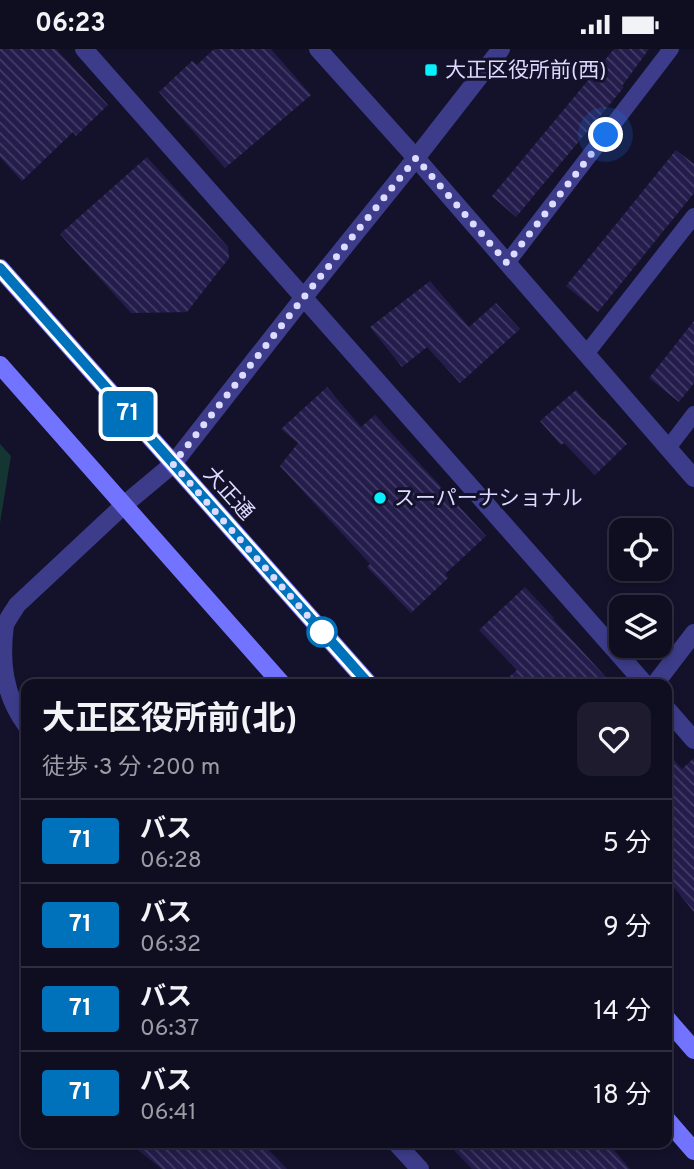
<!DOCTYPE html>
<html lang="ja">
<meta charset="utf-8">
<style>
body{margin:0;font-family:Overpass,"Noto Sans JP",sans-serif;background:#1d1b2d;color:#f1f3f6;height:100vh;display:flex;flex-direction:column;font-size:26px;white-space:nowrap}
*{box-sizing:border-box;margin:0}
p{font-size:23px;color:#9b9ca5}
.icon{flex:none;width:38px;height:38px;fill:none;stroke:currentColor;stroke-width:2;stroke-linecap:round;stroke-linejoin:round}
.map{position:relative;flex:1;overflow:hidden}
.sheet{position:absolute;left:21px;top:630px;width:651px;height:469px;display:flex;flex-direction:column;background:#0f0d20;border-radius:14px;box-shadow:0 4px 10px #0003,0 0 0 2px #2f2d3e}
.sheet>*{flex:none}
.badge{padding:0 14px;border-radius:5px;font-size:24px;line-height:46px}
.fabs{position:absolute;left:609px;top:469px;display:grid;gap:14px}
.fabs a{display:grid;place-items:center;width:63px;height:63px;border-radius:14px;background:#0f0d20;box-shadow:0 4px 10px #0003,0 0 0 2px #2f2d3e;font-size:35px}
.you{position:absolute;width:35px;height:35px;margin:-18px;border:5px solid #fff;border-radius:50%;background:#1a73e8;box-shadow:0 0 0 10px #1a73e833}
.map>.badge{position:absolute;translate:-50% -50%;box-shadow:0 0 0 4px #fff}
.round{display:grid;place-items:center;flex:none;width:74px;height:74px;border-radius:14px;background:#1d1b2d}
.head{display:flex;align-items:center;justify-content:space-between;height:119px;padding:0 21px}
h1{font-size:33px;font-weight:700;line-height:52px}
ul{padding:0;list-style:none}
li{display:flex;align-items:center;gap:21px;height:84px;padding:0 21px;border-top:2px solid #2f2d3e}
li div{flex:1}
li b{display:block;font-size:26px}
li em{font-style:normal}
li .badge{min-width:77px;font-weight:700;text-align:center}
.status{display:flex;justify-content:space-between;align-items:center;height:49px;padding:0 35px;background:#0f0d20;direction:ltr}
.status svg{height:19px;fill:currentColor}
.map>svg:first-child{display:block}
</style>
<div class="status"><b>06:23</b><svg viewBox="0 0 49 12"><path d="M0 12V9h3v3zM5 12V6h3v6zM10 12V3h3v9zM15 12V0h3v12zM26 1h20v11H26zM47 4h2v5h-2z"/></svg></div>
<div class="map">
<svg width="694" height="1120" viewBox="0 0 694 1120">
<defs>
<pattern id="building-back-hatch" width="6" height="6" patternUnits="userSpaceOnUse" patternTransform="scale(1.75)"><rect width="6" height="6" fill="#241d4c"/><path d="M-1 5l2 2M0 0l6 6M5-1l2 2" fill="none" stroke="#433d67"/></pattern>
</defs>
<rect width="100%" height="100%" fill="#14112b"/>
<!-- green -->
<path fill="#143532" d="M0,395L11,407L0,474Z"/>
<!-- building -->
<g fill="url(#building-back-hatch)">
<path d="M0,0H56L108,56L76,87L73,83L22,132L0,108Z"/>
<path d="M214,0H271L311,46L225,119L159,43L192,12L197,16Z"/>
<path d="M614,0H649L622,37L624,38L516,168L492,147Z"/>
<path d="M676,101L694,115V144L598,263L566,237Z"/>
<path d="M147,108L228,198L229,209L187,263L131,264L60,185Z"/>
<path d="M430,232L469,278L496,254L520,280L460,334L427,298L402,318L370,278Z"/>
<path d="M694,272V334L679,353L649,329Z"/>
<path d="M327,338L361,378L375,366L486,487L445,525L448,529L411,564L367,518L370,515L280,417L298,394L281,380Z"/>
<path d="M576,341L603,371L604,370L627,395L595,426L564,394L561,396L540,372Z"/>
<path d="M525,538L554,569L553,570L612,635H501L517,621L479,581Z"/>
<path d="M667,703L682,720L694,709V863L667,830Z"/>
<path d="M129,1094H262L287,1120H162Z"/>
<path d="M447,1094H608L630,1120H472Z"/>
</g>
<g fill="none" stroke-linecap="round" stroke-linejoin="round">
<!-- service -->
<g stroke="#3c3c8a" stroke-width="16">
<path d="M507,214L671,0"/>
<path d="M586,305L694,167"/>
<path d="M668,399L694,365"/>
</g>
<!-- minor -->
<path stroke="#3c3c8a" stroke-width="18" d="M655,635L694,584"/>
<!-- tertiary -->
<g stroke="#3c3c8a" stroke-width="18">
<path d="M84,0L645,635"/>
<path d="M318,0L416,109L694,429"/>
<path d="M667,660L694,691"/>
<path d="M26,676C4,646 0,613 5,576C8,569 13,563 17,556L124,456L173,415L304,248L416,109L501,0"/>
<path d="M396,1094L420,1120"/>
</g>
<!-- secondary -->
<g stroke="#7274ff" stroke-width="18">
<path d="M0,219L369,635"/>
<path d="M0,316L282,635"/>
<path d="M667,970L694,1001"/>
<path d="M667,1071L694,1102"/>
</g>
</g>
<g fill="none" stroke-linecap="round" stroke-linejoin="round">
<!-- line casing -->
<g stroke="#fff" stroke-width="16">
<path id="line" d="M0,219L369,635"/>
</g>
<!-- line -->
<use href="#line" stroke="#0072bc" stroke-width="10"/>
<!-- walk -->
<path stroke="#dddbff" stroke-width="7" stroke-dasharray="0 12.6" d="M322,583L323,584L173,415L304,248L416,109L507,214L606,86"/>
</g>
<!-- markers -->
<g fill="#07f0ff" stroke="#14112b" stroke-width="2.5">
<rect x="424" y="14" width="14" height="14" rx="3.5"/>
<circle cx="380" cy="449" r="7"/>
</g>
<circle fill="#fff" stroke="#0072bc" stroke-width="3.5" cx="322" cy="583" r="14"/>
<g text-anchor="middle" stroke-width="6" stroke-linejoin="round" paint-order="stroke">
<!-- poi labels -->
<g font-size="21" fill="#dddbff" stroke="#14112b" text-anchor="start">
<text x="445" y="28">大正区役所前(西)</text>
<text x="394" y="456">スーパーナショナル</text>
</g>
<!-- street labels -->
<g font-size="21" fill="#dddbff" stroke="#14112b">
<text transform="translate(229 444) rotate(48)" y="7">大正通</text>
</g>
</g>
</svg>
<div class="fabs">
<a><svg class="icon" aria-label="locate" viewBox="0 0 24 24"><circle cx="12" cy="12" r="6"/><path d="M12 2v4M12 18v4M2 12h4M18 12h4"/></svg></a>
<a><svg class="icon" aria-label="layers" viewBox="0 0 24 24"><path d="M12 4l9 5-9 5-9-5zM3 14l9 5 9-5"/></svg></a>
</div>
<div class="you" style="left:606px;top:86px"></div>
<b class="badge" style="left:128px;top:365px;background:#0072bc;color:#fff">71</b>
<section class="sheet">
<div class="head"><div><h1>大正区役所前(北)</h1><p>徒歩 · 3 分 · 200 m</p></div><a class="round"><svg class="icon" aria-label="heart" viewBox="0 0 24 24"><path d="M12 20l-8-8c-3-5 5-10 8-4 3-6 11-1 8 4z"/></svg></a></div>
<ul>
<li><span class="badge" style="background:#0072bc;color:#fff">71</span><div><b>バス</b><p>06:28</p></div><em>5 分</em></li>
<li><span class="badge" style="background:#0072bc;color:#fff">71</span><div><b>バス</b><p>06:32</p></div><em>9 分</em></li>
<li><span class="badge" style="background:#0072bc;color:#fff">71</span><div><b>バス</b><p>06:37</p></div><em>14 分</em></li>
<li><span class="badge" style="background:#0072bc;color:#fff">71</span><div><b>バス</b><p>06:41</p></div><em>18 分</em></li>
</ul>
</section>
</div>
